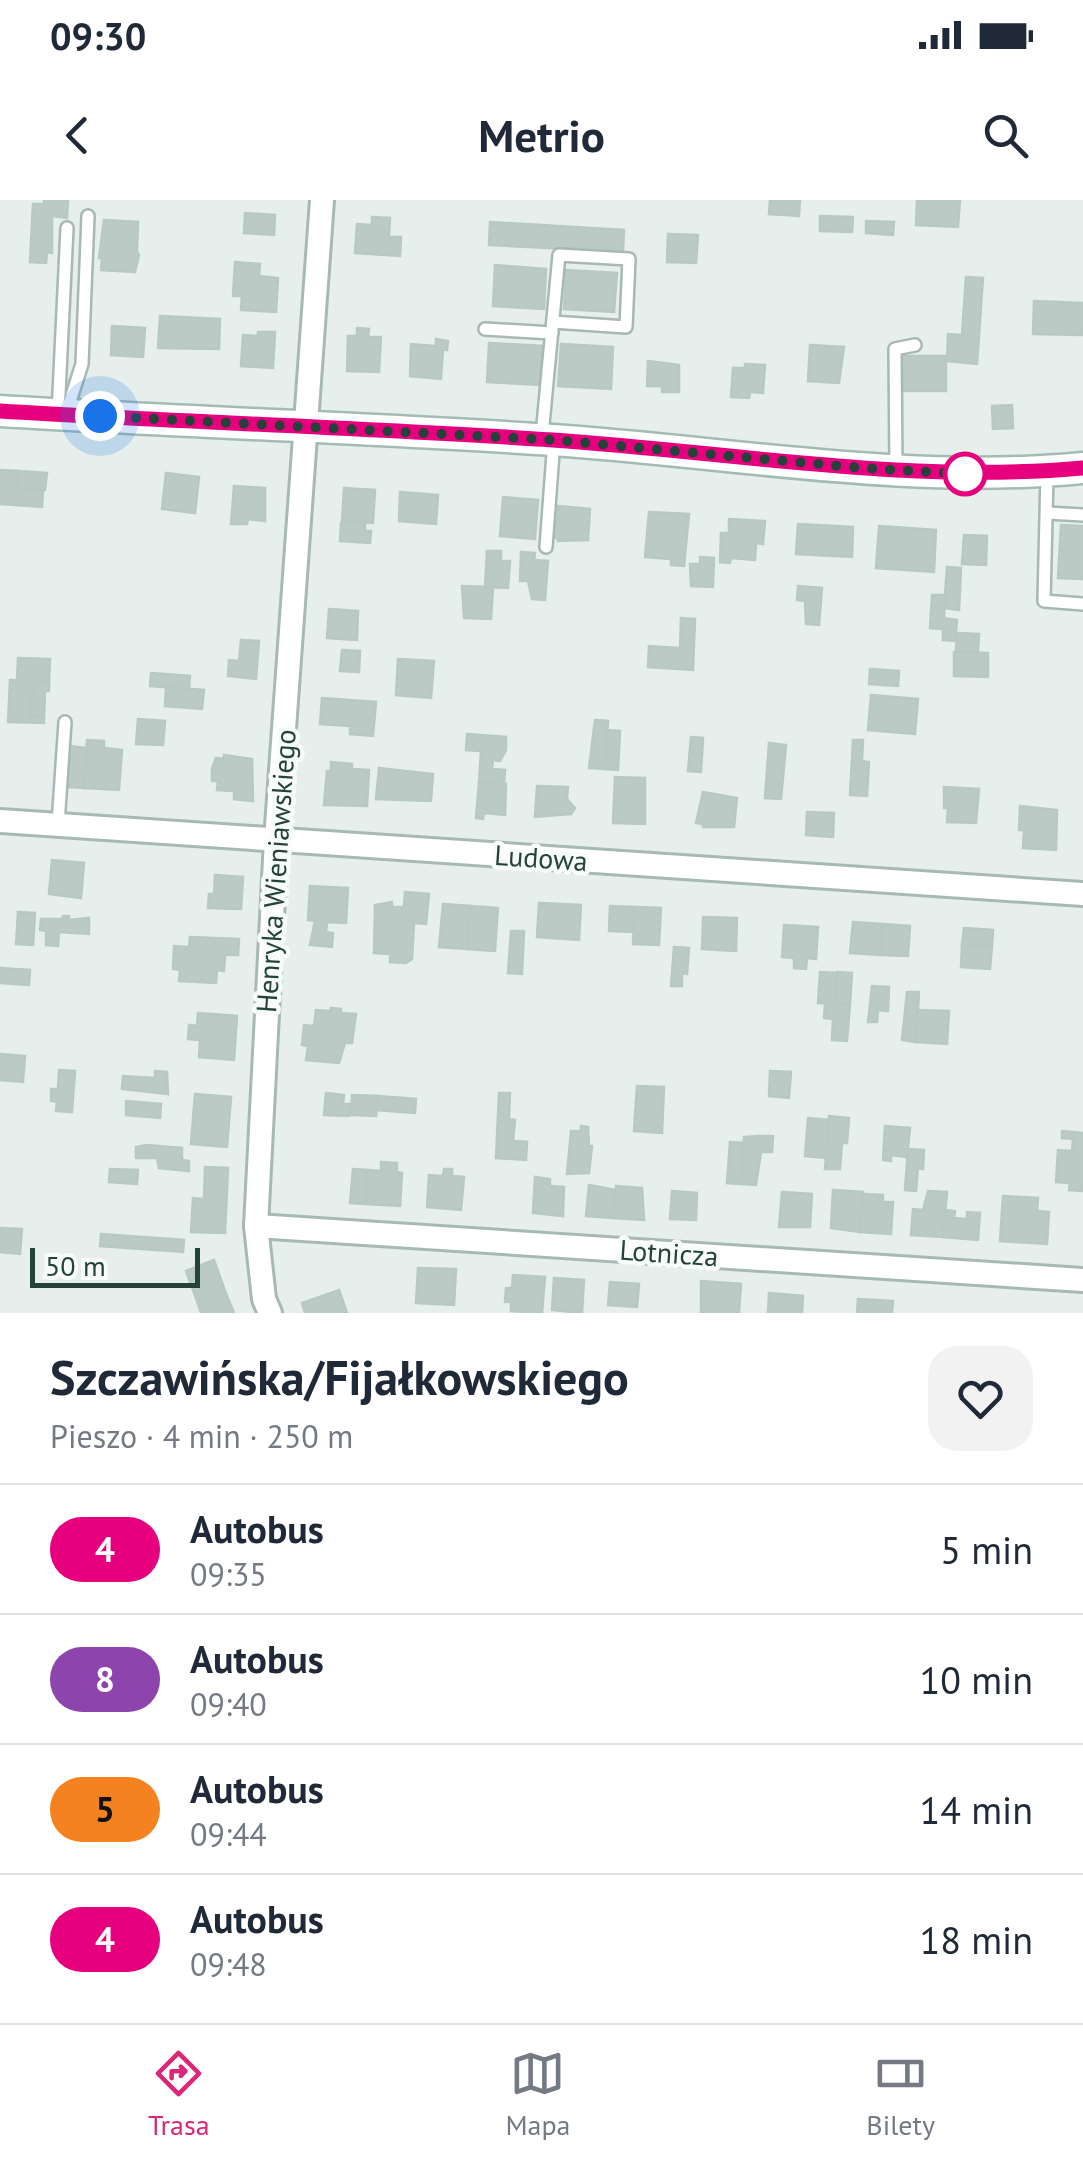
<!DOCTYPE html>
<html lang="pl">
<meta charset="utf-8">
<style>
body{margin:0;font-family:"PT Sans",sans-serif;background:#f2f2f3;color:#1f2937;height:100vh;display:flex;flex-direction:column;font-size:38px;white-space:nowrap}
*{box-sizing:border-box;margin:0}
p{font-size:32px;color:#747a83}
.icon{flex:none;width:55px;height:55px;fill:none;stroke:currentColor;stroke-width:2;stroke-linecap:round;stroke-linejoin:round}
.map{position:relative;height:1113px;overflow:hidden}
.sheet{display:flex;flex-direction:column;background:#fff;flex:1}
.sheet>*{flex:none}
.badge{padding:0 20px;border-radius:32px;font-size:35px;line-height:65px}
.scale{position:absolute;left:30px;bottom:25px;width:170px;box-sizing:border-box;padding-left:10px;border:5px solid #24423a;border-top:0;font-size:28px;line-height:35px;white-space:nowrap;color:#24423a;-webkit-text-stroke:8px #f7fbf9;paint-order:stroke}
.you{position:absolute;width:50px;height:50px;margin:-25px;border:8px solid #fff;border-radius:50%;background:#1a73e8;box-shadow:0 0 0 15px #1a73e833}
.map>.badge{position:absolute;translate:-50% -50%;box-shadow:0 0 0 5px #fff}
.round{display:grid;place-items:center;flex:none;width:105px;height:105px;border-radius:30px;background:#f2f2f3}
.headline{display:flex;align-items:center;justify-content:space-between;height:170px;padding:0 50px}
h1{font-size:48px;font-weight:700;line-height:75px}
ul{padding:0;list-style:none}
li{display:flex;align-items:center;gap:30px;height:130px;padding:0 50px;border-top:2px solid #e0e1e3}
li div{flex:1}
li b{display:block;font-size:38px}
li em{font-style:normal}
li .badge{min-width:110px;font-weight:700;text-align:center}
.status{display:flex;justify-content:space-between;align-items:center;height:70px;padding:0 50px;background:#fff;direction:ltr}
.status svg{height:28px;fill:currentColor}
header{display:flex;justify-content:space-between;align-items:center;height:130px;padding:0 50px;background:#fff;font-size:45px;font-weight:700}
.tabs{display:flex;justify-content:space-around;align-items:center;height:140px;border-top:2px solid #e0e1e3;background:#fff;font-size:28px;color:#747a83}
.tabs a{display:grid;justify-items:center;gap:5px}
.tabs .active{color:#db2777}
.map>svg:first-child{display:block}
</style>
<div class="status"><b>09:30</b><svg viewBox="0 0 49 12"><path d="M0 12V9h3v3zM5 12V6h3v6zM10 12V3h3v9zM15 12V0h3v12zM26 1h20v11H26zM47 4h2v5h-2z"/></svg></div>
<header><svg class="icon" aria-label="back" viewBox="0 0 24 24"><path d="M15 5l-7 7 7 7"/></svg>Metrio<svg class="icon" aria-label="search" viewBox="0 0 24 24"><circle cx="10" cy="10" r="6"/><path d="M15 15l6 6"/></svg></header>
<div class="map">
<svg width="1083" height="1113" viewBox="0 0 1083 1113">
<rect width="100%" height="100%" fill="#e6efeb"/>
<!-- building -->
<g fill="#bbcac4" stroke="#b8c9c2" stroke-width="2.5">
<path d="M44,0H68L67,18L52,16V53L47,52L46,63L30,62L33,4H44Z"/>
<path d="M770,0H800L799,16L769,14Z"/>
<path d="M917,0H960L958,27L916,25Z"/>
<path d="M245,13L275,15L274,35L244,33Z"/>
<path d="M820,16L853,17L852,32L820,31Z"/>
<path d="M372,17L390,18L389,37H401L400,56L355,53L357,24L372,25Z"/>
<path d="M104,20L138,22L137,52L139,55L135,72L101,70L102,58H99Z"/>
<path d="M866,21L894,22L893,35L866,33Z"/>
<path d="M490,22L624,30L623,52L489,45Z"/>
<path d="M668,34L698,35L696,63L667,62Z"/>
<path d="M235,62L260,64L259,76L278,78L276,112L241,110L242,96H233Z"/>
<path d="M495,65L546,69L544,109L493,106Z"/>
<path d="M566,70L617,73L614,112L564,109Z"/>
<path d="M966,77L983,78L977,164L947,161L948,134L962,135Z"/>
<path d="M1034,101L1083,103V135L1033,134Z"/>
<path d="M160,116L220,119L219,149L158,148Z"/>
<path d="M112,126L145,128L143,157L111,155Z"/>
<path d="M357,128L369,129L368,137H381L379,172L347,171L348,136H357Z"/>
<path d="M258,132H275L273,168L241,166L243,135L258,136Z"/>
<path d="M436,139L448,141L447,150L443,149L441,179L410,176L411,144L436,146Z"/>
<path d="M489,143L543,146L540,185L487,182Z"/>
<path d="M561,144L613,147L611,189L558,186Z"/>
<path d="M810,145L844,147L839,183L808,181Z"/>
<rect x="901" y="156" width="45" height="35"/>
<path d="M648,161L679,165V192H662V186H647Z"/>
<path d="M745,164L765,165L763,193L750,192L749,198L731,197L733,168H745Z"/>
<path d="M1012,205L1013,228L993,229L992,206Z"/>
<path d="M0,270L18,271L16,305L0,304Z"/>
<path d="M18,271L47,273L45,290L17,288Z"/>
<path d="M166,273L199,277L195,313L162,309Z"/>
<path d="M234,286L265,288V321L248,319L247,324H231Z"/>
<path d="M17,288L43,290L42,307L16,305Z"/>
<path d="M344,288L375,290L373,323L342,321Z"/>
<path d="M400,292L438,295L436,324L399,321Z"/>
<path d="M503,297L538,300L535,339L500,336Z"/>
<path d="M558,306L590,309L588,340L558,341V338H551V322H557Z"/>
<path d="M649,312L689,314L684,366L671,365V359L645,357Z"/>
<path d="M729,319L765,321L763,344L756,343L755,360L731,358L730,363L720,362L721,333H729Z"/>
<path d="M341,323L365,324V331H371L370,343L340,341Z"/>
<path d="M798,324L853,327L852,357L796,354Z"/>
<path d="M1061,325L1083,326V379L1058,378Z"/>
<path d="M879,326L936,330L934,372L876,368Z"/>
<path d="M964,335L987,336L986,365L962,364Z"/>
<path d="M487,351H501V361H510L508,388L485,387Z"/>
<path d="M521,352L535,353L534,360L548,361L545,400L532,399L528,381H520Z"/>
<path d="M700,357L714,358L713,387L691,386L690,364H700Z"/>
<path d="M947,367L961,368L959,410L944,408Z"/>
<path d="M462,386L493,387L491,419L464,418Z"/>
<path d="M798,386L822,388L819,425L806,424L805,401L797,400Z"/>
<path d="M932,395H945L944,418L957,420L955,441L943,440V429L930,428Z"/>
<path d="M329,409L358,411L357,440L327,438Z"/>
<path d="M681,418L695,419L693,470L648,467L649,446L680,448Z"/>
<path d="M957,433L979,434L978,452L956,451Z"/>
<path d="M241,440L259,441L256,479L228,476L229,460L239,461Z"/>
<path d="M342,450L360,451L359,472L340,471Z"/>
<path d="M954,452L988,453V477L954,476Z"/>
<path d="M18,458L50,459L49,482L17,480Z"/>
<path d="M398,459L434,461L431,498L396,495Z"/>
<path d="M870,469L899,471L898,486L869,484Z"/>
<path d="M151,473L190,476L189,489L150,486Z"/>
<path d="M10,480L33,481L31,516L44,517V523L8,522Z"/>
<path d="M33,481L49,482V491H45L44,517L31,516Z"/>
<path d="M166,487L204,490L202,509L165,506Z"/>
<path d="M871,495L918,499L915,534L868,530Z"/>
<path d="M322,498L376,502L373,536L350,534V526L320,524Z"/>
<path d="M138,519L165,521L163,545L136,544Z"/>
<path d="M595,520L608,521L605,569L589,568Z"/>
<path d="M607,530L620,531L618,570L605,569Z"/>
<path d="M467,534L506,537V550L500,561L493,560L492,569L505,570L504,584L479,582L481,551L466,550Z"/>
<path d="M691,537L703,538L701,572L688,571Z"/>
<path d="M87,540L104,541V548L122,550L119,590L84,588Z"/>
<path d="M853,540H863L862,561L869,562L867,596L850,595Z"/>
<path d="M769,543L786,545L781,599L765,598Z"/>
<path d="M70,546L87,548L84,588L67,587Z"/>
<path d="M224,555L252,559L253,601L234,599V591L217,590L218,581H212V569L216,558L223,559Z"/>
<path d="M331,562L352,564V569L369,570L367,606L324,605L327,571H331Z"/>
<path d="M379,568L433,574L431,601L376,599Z"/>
<path d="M615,577L645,578V624L613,623Z"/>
<path d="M479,582L506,584L505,615L484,613L483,619L476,618Z"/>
<path d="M537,586L568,587L567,599L575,608L571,614L535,617Z"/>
<path d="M944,587L979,589L976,623L947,622L948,608H944Z"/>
<path d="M703,592L737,598L734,627H703V624L696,623Z"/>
<path d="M1020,606L1057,610L1056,650L1023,648L1024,630H1019Z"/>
<path d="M807,612L834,613L833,637L806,635Z"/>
<path d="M52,660L84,663L81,698L49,694Z"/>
<path d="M215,675L243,677L241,709L208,708L209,694H214Z"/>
<path d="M310,686L348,688L346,723L327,722L326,732L333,733L332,747L310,745L315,721L308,720Z"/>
<path d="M405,692L429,694L426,724L414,723L412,759L406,763L390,762V754L374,753L375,705L392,702V707H404Z"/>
<path d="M539,703L581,705L579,740L537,737Z"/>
<path d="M443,704L470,706L467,749L439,747Z"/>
<path d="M470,706L498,708L495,751L467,749Z"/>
<path d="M610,706L635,707L634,732L609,731Z"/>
<path d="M635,707L661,708L659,745L633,744Z"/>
<path d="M18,712L35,713L33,745L16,744Z"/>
<path d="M63,716H69V720L89,718V734L59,732L58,746L46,745V731L40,730L41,719H62Z"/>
<path d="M703,717L737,718L736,751L702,749Z"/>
<path d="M853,722L882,724L880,755L850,753Z"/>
<path d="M882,724L910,726L908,756L880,755Z"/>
<path d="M784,725L818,727L816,759L807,758L806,769L794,768V758L782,757Z"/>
<path d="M964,728L993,730L992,746L962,744Z"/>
<path d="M511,731H524L522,774L508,773Z"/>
<path d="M190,737L239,739L238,755H225L224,771L217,770L216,783L179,781L180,770L173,769L174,746L189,747Z"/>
<path d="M962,744L992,746L990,769L961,767Z"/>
<path d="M674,747L689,748L687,774L682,773V786H671Z"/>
<path d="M0,768L30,770L29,785L0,783Z"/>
<path d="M820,772L837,773L835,804L818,803Z"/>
<path d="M837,772L852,773L850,804L835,803Z"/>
<path d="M872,786L889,787L888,811L878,810L877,822H868Z"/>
<path d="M907,792H919L916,842L902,840Z"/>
<path d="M825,804H850L847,841L832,840L833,819L824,818Z"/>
<path d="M331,808L341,809V813L356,814L352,843H345L339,863L306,860L308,846L302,845L304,825L314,826L316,810L330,811Z"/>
<path d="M918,810L949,811L947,844L916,842Z"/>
<path d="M198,813L237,816L234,860L199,857L200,840L188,839L189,825L197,826Z"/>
<path d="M0,854L25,856L24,868L0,866Z"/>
<path d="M0,866L24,868L23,882L0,880Z"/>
<path d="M59,870L75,871L72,912L56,911L57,902L51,901V889H58Z"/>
<path d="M155,871L167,872L168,894L122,889L123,876L155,878Z"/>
<path d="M770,871L791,872L789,898L769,896Z"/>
<path d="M637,886L664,887L662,933L634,931Z"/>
<path d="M326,893L344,895L343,904H350L349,916L324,915Z"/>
<path d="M499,893H510L509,919L515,920L513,941L527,942L526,960L496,958Z"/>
<path d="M195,894L231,897L227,947L191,944Z"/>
<path d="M352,895L378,896L376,916L351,915Z"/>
<path d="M378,896L416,899L415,913L376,910Z"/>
<path d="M126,901L161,904L160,918L126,915Z"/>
<path d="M829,916L849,918L847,943H842L840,969H825Z"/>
<path d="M808,918L829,920L826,958L805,956Z"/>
<path d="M581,926L588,927L589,946H592L589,973L567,974L571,931H581Z"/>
<path d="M885,926L910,928L907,957L891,955V961L883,960Z"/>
<path d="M1062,931L1083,933V991L1069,990L1070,983L1056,982L1058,950L1072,951L1073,939L1062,938Z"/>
<path d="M761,936H773L772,952H761L756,985L741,984L744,937Z"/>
<path d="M730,942L744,943L741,984L727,983Z"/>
<path d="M146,945L182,948V960L189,961V971L159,968L157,958H136V947Z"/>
<path d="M908,949L924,950L923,969L918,968L916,991L905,990Z"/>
<path d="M381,962L397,963V972L402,973L400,1006L366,1004L368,970L381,971Z"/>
<path d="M205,967L228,968L225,1033L191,1032L193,998L204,999Z"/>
<path d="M110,969L138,970L137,984L109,982Z"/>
<path d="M353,969L368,970L366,1004L350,1003Z"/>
<path d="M444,969H452V976L464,977L461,1010L427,1007L429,975L443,976Z"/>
<path d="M535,977L550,979V986L564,987L563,1016L533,1013Z"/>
<path d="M589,985L616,990L613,1018L586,1016Z"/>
<path d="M616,986L642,988L644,1020L613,1018Z"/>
<path d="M833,990L863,992L860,1032L831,1028Z"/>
<path d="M672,991L697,993L696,1020L670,1019Z"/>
<path d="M928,991L947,992L943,1037L911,1035L913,1009L923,1010Z"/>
<path d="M782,992L812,994L810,1027H779Z"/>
<path d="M863,994L883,995V1002H893L891,1034L860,1032Z"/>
<path d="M1003,996L1038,998L1037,1011L1049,1012L1047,1044L1000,1041Z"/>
<path d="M945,1010L955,1011L954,1018L967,1019V1012L980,1013L978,1040L943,1037Z"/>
<path d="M0,1028L22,1029L20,1054L0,1052Z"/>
<path d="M101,1034L184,1040L183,1052L100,1046Z"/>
<path d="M214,1060L225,1091L197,1101L186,1071Z"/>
<path d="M418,1068L456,1069L454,1105L416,1103Z"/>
<path d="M513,1075L545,1077L542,1113L511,1111V1102H505L506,1088H512Z"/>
<path d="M554,1078L584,1080L582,1113L552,1110Z"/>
<path d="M701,1081L741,1084L739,1113H701Z"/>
<path d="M610,1082L639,1084L637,1107L608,1105Z"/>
<path d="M339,1090L347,1113H305L302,1103Z"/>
<path d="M225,1091L234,1113H201L197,1101Z"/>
<path d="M769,1093L803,1096L802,1113H768Z"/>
<path d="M858,1099L893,1101L892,1113H857Z"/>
</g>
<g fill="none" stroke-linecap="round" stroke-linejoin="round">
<!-- lane casing -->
<g stroke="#a8b8b2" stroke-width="16">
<g id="lane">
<path d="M485,129L552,133"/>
<path d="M67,211L82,164L88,16"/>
<path d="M58,214L67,28"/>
<path d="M542,235L559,55L629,59L626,127L553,122"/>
<path d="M896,270L895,149L915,145"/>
<path d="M1047,274L1044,401L1083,404"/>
<path d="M1047,313L1083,315"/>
<path d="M546,347L554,240"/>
<path d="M58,624L65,522"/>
</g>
</g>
<!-- street casing -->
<g stroke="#a8b8b2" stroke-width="28">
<g id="street">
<path d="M0,621L1083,694"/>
<path d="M256,1026L1083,1080"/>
<path d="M270,1113L264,1099L256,1026L276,640L322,0"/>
</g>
</g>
<!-- secondary casing -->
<g stroke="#a4bbb3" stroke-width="35">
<path id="secondary" d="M0,211C184,222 369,228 553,240C730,252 906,285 1083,268"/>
</g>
<!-- lane -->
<use href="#lane" stroke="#fff" stroke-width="11"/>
<!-- street -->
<use href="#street" stroke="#fff" stroke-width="22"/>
<!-- secondary -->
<use href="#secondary" stroke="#fff" stroke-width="30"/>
</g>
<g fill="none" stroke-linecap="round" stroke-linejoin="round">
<!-- line casing -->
<g stroke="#fff" stroke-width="22">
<path id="line" d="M0,211C184,222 369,228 553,240C730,252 906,284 1083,268"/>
</g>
<!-- line -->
<use href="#line" stroke="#e6007e" stroke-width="15"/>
<!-- walk -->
<path stroke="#24423a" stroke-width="10" stroke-dasharray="0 18" d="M100,216L554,240L862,268L965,274"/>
</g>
<!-- markers -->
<circle fill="#fff" stroke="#e6007e" stroke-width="5" cx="965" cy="274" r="20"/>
<g text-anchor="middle" stroke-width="9" stroke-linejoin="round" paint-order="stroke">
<!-- street labels -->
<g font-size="28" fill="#24423a" stroke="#f7fbf9">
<text transform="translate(541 658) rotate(4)" y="10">Ludowa</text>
<text transform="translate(276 671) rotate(-86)" y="10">Henryka Wieniawskiego</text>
<text transform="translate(669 1053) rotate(4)" y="10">Lotnicza</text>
</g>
</g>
</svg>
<div class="scale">50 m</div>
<div class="you" style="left:100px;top:216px"></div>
</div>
<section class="sheet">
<div class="headline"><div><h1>Szczawińska/Fijałkowskiego</h1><p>Pieszo · 4 min · 250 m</p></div><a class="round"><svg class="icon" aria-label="heart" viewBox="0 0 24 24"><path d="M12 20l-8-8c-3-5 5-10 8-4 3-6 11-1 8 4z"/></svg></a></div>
<ul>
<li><span class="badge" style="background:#e6007e;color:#fff">4</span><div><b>Autobus</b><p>09:35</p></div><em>5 min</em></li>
<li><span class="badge" style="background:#8e44ad;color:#fff">8</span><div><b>Autobus</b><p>09:40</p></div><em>10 min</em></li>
<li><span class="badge" style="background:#f58220;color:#111">5</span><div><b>Autobus</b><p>09:44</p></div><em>14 min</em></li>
<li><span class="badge" style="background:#e6007e;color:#fff">4</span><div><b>Autobus</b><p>09:48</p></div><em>18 min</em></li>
</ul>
</section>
<nav class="tabs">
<a class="active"><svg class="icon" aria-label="directions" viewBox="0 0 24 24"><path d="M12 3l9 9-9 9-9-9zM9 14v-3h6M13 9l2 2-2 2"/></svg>Trasa</a>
<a><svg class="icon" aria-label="map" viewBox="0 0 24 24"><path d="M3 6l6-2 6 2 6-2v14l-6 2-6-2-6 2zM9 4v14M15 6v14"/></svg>Mapa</a>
<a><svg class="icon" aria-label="tickets" viewBox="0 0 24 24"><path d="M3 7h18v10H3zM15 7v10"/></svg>Bilety</a>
</nav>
